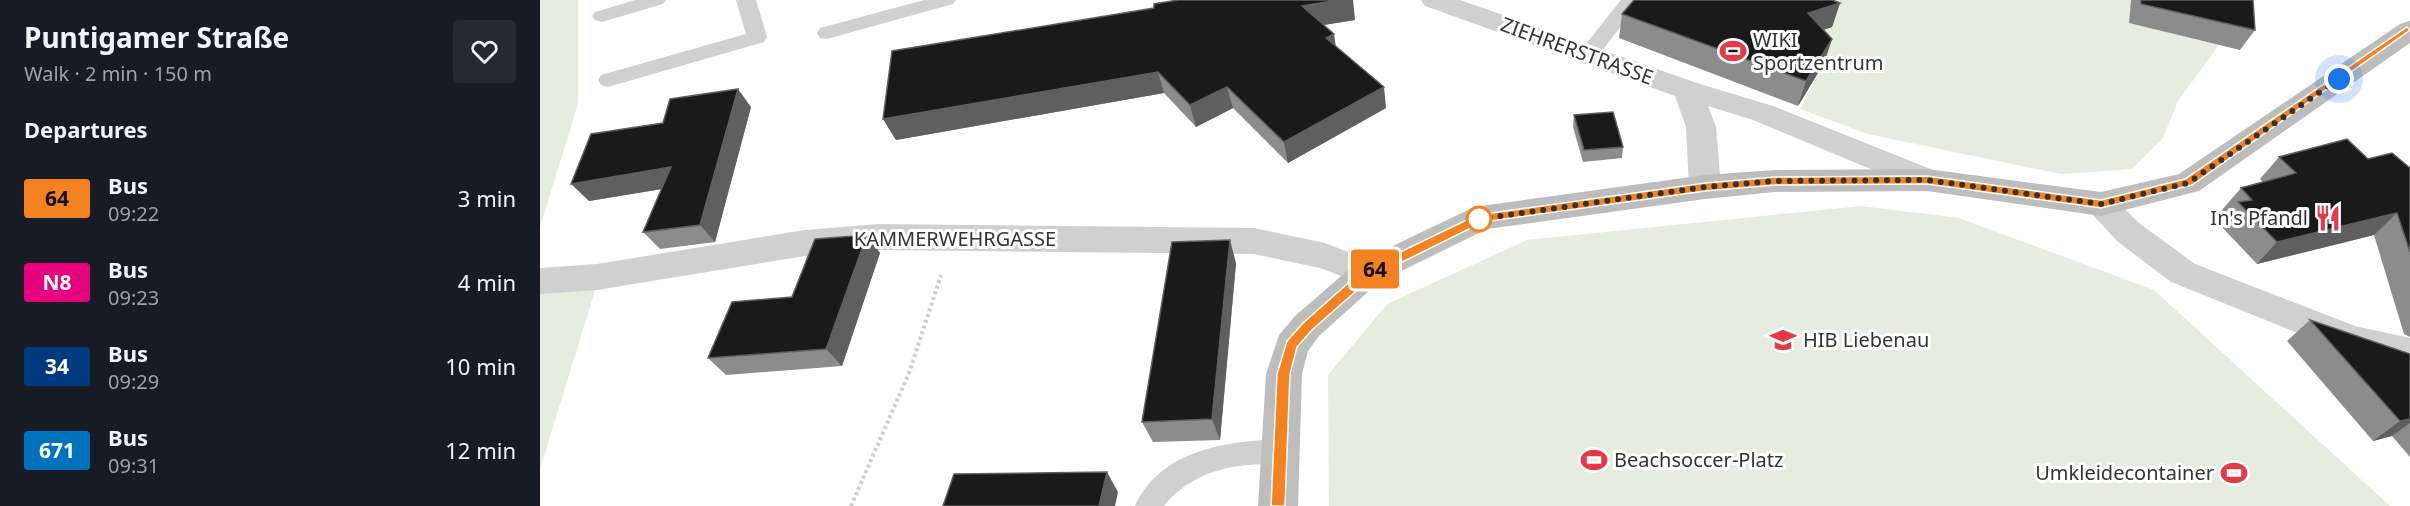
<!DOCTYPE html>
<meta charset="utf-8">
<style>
body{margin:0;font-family:"Noto Sans",sans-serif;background:#242831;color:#f1f3f6;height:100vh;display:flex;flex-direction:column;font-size:22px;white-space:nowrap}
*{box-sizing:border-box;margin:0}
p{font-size:20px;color:#9ea1a6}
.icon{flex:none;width:33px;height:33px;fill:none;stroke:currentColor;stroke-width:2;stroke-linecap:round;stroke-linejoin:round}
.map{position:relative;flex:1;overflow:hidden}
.panel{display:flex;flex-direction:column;background:#171b24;width:540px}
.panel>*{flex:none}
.badge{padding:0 12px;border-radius:4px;font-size:21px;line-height:39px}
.you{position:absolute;width:30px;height:30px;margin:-15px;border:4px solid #fff;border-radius:50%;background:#1a73e8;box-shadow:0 0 0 9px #1a73e833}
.map>.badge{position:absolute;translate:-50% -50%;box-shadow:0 0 0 3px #fff}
h2{padding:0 24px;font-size:22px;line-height:54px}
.round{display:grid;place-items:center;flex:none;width:63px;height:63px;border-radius:6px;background:#242831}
.summary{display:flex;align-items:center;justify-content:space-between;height:102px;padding:0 24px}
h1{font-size:28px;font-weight:700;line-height:45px}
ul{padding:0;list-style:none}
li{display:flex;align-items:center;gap:18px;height:84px;padding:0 24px}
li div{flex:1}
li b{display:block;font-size:22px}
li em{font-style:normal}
li .badge{min-width:66px;font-weight:700;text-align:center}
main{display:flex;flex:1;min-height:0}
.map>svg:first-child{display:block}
</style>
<main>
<section class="panel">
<div class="summary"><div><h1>Puntigamer Straße</h1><p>Walk · 2 min · 150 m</p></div><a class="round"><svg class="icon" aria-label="heart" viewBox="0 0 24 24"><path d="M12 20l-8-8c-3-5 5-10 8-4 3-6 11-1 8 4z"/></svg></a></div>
<h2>Departures</h2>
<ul>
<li><span class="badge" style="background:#f58220;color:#111">64</span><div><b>Bus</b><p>09:22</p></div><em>3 min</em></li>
<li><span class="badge" style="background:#e6007e;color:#fff">N8</span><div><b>Bus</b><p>09:23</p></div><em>4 min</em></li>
<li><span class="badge" style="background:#003b80;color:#fff">34</span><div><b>Bus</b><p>09:29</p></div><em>10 min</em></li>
<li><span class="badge" style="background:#0072bc;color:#fff">671</span><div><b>Bus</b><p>09:31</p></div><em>12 min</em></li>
</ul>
</section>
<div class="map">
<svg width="1870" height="506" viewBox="0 0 1870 506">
<rect width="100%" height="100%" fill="#fff"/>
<!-- green -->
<g fill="#e6ecdf">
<path d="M0,0H38V104L0,227Z"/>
<path d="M1213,0H1591L1589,23L1679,45L1638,101L1623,138L1592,169L1521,174L1328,134L1260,109L1284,63Z"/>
<path d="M1321,206L1419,218L1614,290L1850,506H789L788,375L847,304L987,240Z"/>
<path d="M57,284L0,469V289Z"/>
</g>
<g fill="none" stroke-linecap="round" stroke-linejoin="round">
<!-- path -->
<path stroke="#cdcdcd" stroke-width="4" stroke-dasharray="3 3" stroke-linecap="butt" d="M311,506L369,373L401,275"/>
<!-- lane -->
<g fill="#d0d0d0" fill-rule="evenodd">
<path d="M95,0H126L123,4L62,22L55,20L52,16L55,12Z"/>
<path d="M196,0H216L227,37L224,42L68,87L61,85L58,80L61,75L206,34Z"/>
<path d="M384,0H416L413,4L287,39L280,38L277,33L280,28Z"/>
<path d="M1081,0H1101L1055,60L1048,62L1041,60L1038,55L1041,50Z"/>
<path d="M741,439L751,442L755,451L751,460C737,465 724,464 709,465C677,467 644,480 624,506H595C620,450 686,441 741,439Z"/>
</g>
<!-- street -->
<g fill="#d0d0d0" fill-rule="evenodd">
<path d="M881,0H920L1157,83L1233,106L1398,172L1403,180L1398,188L1387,191L1376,188L1213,120L1168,106L1176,127L1181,187L1176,195L1165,199L1154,195L1149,187L1146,127L1135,96L885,6Z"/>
<path d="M1561,192L1572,196L1599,223L1655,264L1815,326L1870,338V368L1800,350L1631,282L1577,241L1550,212L1545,204L1550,196Z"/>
<path d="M339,224L714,228L785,243L839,264L844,273L839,282L827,286L780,268L714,254L339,250L265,256L57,290L0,294V268L57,264L265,230Z"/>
</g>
<!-- secondary -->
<path fill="#bdbdbd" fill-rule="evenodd" d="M1870,21V43L1659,191L1561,216L1387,191L1235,192L1165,199L947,229L839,282L779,336L768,351L762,374L758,506H718L726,374L739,335L755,316L815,264L930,209L941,206L1165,175L1235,170L1387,169L1561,192L1639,174L1860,24Z"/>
</g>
<!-- wall -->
<g fill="#8c8c8c">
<path d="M1591,0H1713L1715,30L1700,50L1589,23Z"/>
<path d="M1300,3L1292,27L1283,30L1292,39L1284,63L1258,106L1079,38L1082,14Z"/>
<path d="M815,20L783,25L794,34L795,46L846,108L748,163L693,108L656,127L624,93L356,140L343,119L352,51Z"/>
<path d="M211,107L175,242L120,249L103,232L122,189L49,201L123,123Z"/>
<path d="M1034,115L1083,147L1082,158L1043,162L1033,127Z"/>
<path d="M1739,157L1828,159L1870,168V337L1864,334L1834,235L1717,264L1679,224L1687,215L1682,210L1701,188L1723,182L1720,179Z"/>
<path d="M327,235L340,253L302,366L186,375L168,358L252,297Z"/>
<path d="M696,263L680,440L613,442L602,422Z"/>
<path d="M1770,320L1870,354V457L1852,436L1833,441L1747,341Z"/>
</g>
<!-- shaded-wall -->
<g fill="#5f5f5f">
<path d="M799,0H813L815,20L765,28L762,6Z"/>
<path d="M1300,3L1292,27L1261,37L1268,13Z"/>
<path d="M794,34L797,55L786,38Z"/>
<path d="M1292,39L1284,63L1258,106L1266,81Z"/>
<path d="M618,72L624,93L356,140L343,119Z"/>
<path d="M687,87L693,108L656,127L650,105Z"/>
<path d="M844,87L846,108L748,163L744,142Z"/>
<path d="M198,89L211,107L175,242L160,225Z"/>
<path d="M131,167L146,185L49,201L31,184Z"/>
<path d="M1857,213L1834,235L1717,264L1737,242Z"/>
<path d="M327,235L340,253L302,366L286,349Z"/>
<path d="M690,240L696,263L680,440L672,419Z"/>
<path d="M1870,419V423L1852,436L1833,441L1860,421Z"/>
<path d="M567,472L578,492L575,506H559Z"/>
</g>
<!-- building -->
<g fill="#1a1a1a" stroke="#5f5f5f" stroke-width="1.5">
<path d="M638,0H799L762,6L794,34L786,38L844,87L744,142L687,87L650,105L618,72L343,119L352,51L614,8V4Z"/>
<path d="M1094,0H1292L1300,3L1268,13L1292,39L1266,81L1082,14Z"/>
<path d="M1601,0H1713L1715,30L1601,4Z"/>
<path d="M198,89L160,225L103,232L131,167L31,184L51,134L123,123L130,99Z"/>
<path d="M1073,112L1083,147L1044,150L1034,115Z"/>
<path d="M1807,139L1828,159L1852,153L1870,168V252L1857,213L1737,242L1698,202L1712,200L1701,188L1756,173L1739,157Z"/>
<path d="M327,235L286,349L168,358L192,302L252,297L275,239Z"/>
<path d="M690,240L672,419L602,422L632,242Z"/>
<path d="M1770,320L1870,354V419L1860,421Z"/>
<path d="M567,472L559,506H403L414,474Z"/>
</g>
<!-- line -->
<path fill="#f58220" stroke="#fff" stroke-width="1.5" d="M1867,27L1870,30L1652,185L1561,208L1387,184L1235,185L1165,191L943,222L832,277L772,330L757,347L750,374L745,506H731L737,374L747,341L763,323L823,270L937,215L1165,183L1235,177L1387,176L1561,200L1645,179Z"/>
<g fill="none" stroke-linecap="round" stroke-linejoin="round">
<!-- walk -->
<path stroke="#333" stroke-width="6" stroke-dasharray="0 10.8" d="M939,219L1165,187L1235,181L1387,180L1561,204L1648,183L1799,79"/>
</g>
<!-- icons -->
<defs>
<g id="stadium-bare" transform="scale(2.07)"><path d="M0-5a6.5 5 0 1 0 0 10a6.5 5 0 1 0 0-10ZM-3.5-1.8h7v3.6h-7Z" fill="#e63946" stroke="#fff" stroke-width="2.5" paint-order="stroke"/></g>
<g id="restaurant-bare" transform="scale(2.07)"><path d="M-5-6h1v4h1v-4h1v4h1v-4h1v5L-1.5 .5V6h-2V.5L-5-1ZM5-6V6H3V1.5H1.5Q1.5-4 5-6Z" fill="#e63946" stroke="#fff" stroke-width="2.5" paint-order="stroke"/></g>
<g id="school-bare" transform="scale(2.07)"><path d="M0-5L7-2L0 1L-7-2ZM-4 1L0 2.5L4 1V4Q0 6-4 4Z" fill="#e63946" stroke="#fff" stroke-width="2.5" paint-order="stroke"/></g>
</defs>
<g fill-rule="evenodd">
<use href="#stadium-bare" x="1193" y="51"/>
<use href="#restaurant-bare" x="1788" y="218"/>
<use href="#school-bare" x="1243" y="340"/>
<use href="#stadium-bare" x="1054" y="460"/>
<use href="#stadium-bare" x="1694" y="473"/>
</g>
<!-- markers -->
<circle fill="#fff" stroke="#f58220" stroke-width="3" cx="939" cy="219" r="12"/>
<g text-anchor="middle" stroke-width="6" stroke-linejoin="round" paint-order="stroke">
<!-- poi labels -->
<g font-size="20" fill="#333" stroke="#fff" text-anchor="start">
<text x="1213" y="47">WIKI<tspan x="1213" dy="23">Sportzentrum</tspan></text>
<text x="1768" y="225" text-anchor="end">In's Pfandl</text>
<text x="1263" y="347">HIB Liebenau</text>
<text x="1074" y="467">Beachsoccer-Platz</text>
<text x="1674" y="480" text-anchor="end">Umkleidecontainer</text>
</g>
<!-- street labels -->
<g font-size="20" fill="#333" stroke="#fff">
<text transform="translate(1037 51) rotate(20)" y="7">ZIEHRERSTRASSE</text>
<text x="415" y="246">KAMMERWEHRGASSE</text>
</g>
</g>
</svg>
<div class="you" style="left:1799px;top:79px"></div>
<b class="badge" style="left:835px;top:269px;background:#f58220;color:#111">64</b>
</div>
</main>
